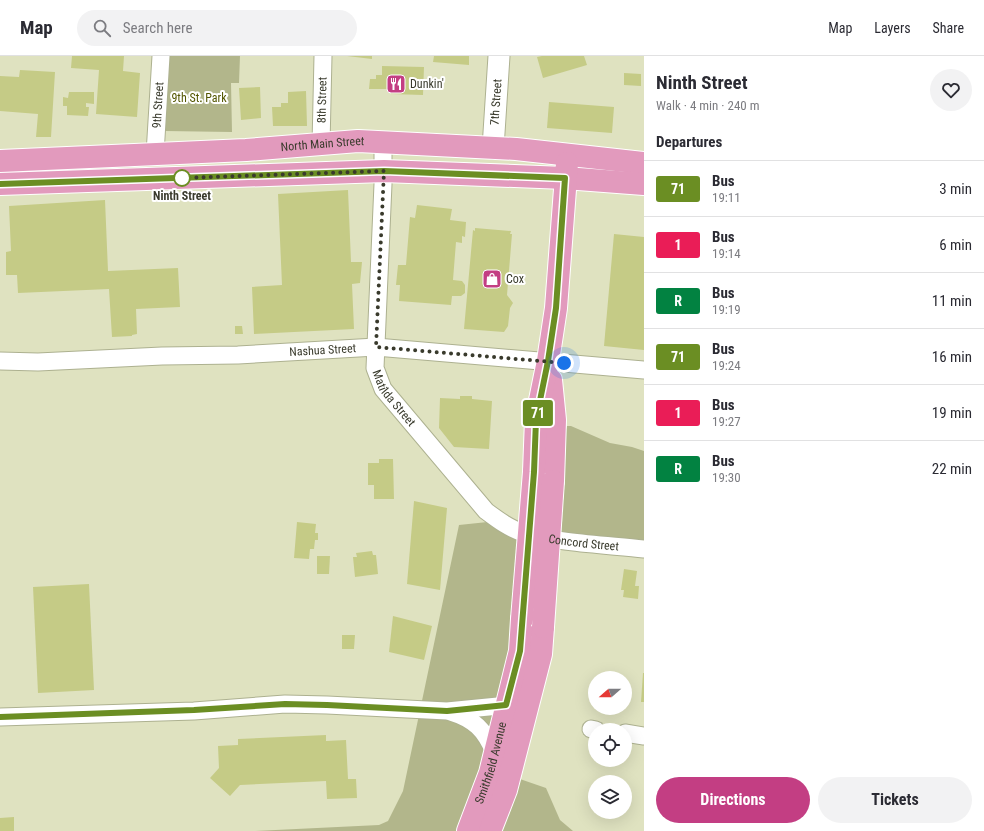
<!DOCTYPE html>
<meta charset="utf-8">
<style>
body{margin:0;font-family:"Roboto Condensed",sans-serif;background:#f2f2f3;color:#2b2b33;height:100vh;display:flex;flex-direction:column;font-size:15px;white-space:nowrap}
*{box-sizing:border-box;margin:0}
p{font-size:13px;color:#7c7c81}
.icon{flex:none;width:22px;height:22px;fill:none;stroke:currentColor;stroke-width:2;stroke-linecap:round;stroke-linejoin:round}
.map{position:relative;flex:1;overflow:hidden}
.side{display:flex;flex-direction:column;background:#fff;width:340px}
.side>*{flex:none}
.badge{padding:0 8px;border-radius:3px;font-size:14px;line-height:26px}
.needle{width:26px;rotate:250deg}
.fabs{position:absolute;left:588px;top:615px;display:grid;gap:8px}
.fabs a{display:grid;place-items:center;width:44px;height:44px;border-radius:50%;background:#fff;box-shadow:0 4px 16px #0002;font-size:20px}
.you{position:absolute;width:20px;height:20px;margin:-10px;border:3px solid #fff;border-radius:50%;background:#1a73e8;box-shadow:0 0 0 6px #1a73e833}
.map>.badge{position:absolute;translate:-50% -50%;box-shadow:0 0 0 2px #fff}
h2{padding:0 12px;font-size:15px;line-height:36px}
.round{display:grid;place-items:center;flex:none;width:42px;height:42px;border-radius:21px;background:#f2f2f3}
.summary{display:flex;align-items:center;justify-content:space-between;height:68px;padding:0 12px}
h1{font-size:19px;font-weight:700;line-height:30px}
.action{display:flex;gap:8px;margin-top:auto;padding:8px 12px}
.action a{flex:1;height:46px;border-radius:24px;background:#c33e83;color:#fff;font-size:16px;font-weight:700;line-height:46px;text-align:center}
.action a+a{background:#f2f2f3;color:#2b2b33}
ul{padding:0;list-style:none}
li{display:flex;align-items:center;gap:12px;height:56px;padding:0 12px;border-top:1px solid #e1e1e2}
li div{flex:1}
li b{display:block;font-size:15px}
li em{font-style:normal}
li .badge{min-width:44px;font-weight:700;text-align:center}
header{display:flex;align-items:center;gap:24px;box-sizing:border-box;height:56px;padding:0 20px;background:#fff;border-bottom:1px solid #e1e1e2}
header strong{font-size:19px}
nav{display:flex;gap:22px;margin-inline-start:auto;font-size:14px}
.search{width:280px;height:36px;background:#f2f2f3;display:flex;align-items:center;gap:10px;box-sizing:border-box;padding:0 14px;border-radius:22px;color:#7c7c81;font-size:15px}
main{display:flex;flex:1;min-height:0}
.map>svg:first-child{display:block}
</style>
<header>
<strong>Map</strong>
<div class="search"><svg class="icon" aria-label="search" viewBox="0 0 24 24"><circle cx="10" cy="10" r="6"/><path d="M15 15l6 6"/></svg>Search here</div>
<nav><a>Map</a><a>Layers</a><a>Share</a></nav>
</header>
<main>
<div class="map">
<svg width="644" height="775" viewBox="0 0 644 775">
<rect width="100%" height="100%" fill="#dfe2c0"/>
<!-- green -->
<g fill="#b2b68b">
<path d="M169,0H240L239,27H231L232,76L165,75Z"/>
<path d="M567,370H571L610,387L632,391L644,395V493L555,484L559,396Z"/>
<path d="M497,465L529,478L525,554L467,775H255L379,769L388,765L403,735L459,469Z"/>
<path d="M517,722L546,732L560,764L573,775H488Z"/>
</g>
<!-- building -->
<g fill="#c5cb86">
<path d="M72,0H124L123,15L140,17L137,61L96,58L99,14L71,12Z"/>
<path d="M347,0H372V3Z"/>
<path d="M434,0H469V9L433,6Z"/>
<path d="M542,0H584L587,9L543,22L537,1Z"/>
<path d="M382,10L424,11L423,39L391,38V33H369L370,23H376V19H382Z"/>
<path d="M20,14L55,16L51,81H36L38,58L0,55V20L19,21Z"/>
<path d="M624,17L641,18V30L624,29Z"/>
<path d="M260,31L261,62L241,64L239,32Z"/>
<path d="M306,35L307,70H273L272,51H281V47H288V36Z"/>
<path d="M69,36H94V48L86,47V51H89L88,60L67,59V50H63V41L68,42Z"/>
<path d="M549,46L614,51L612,77L547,72Z"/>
<path d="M348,134L351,206H362L360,227L352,228L354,273L254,278L252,231L282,229L278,138Z"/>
<path d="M105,144L108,215L178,212L180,251L136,253L137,278L132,279V280L112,281L109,233L18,237L17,219H6V196L11,195L9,150Z"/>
<path d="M417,149L452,153L450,164L466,166L465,181L462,180V187L456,186L453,224L462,225L465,229V237L461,240H452L451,249L399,245L400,229H396L398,209H406L410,161L415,162Z"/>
<path d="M475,172L511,175L510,178H512L507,239L513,247L510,252L508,270L504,276L464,273L473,174L475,175Z"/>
<path d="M614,178L644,181V294L604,290Z"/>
<path d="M235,270H242L243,278H235Z"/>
<path d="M460,340H472V343L492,345L489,393L454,391L439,372L440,342L460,343Z"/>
<path d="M379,403H393L394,443H374V429H368V407H379Z"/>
<path d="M414,445L447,452L440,534L407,528Z"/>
<path d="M297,466L316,468L315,477H318V484H315L314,493H310L309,503L294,502Z"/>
<path d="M372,495L373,499H376L378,518L355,521L353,501H357L356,497Z"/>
<path d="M317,500H330L329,518H317Z"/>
<path d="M624,513L637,515L635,530H639L638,543L623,541L624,534H621Z"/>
<path d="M89,528L94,634L38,637L33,531Z"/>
<path d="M393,560L432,570L424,604L389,596Z"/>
<path d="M342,579H355L354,593H342Z"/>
<path d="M643,617H644V646H641Z"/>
<path d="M326,679V685L346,684L348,723H356L357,742L327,743L326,725L240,729L230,740L210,722L219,712L218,690L238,689V683Z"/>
<path d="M14,761V775H0V762Z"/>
</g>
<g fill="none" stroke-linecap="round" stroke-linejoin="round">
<!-- minor casing -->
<g stroke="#adb190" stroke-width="19">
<g id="minor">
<path id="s1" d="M383,87V128L375,312L383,333L486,455C498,464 510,473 524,477C558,487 607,489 644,493"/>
<path id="s2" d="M321,89L323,0"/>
<path id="s3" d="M155,98L161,0"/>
<path id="s4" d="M0,305L38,306L162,300L238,299L376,291L644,314"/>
<path d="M451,656C474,663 485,674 494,696"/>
<path d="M0,661L194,655L285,648L327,649L447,655L519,648"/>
<path d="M591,673L596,674"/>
<path d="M625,677L644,680"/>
</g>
</g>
<!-- tertiary casing -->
<g stroke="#adb190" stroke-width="23">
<g id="tertiary">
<path id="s5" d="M493,92L499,0"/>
</g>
</g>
<!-- primary casing -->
<g stroke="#fff" stroke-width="24">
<g id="primary">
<path id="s6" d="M0,105L246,94L358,85L516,93L644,107"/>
<path d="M0,128L384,115L565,122L644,128"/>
<path d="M551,324L555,364L553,425"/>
<path d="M534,416L536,364L548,305L556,252L567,107"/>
<path id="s7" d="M468,775L490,717L520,595L522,563"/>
<path d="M490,775L506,734L541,598L543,571"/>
</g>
</g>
<!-- minor -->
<use href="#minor" stroke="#fff" stroke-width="17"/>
<!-- tertiary -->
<use href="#tertiary" stroke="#fff" stroke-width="21"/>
<!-- primary -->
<use href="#primary" stroke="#e29abd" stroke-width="22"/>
<!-- primary-bridge casing -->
<g stroke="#fff" stroke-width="24" stroke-linecap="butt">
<g id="primary-bridge">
<path d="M522,563L534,416"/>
<path d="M543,571L553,425"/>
</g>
</g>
<!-- primary-bridge -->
<use href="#primary-bridge" stroke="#e29abd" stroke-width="22"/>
</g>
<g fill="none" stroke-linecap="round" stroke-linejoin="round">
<!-- line casing -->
<g stroke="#fff" stroke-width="9">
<path id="line" d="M0,128L384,115L565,122L556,252L548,305L536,364L534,416L520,595L506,649L447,655L327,649L285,648L194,654L0,661"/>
</g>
<!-- line -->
<use href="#line" stroke="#6b8e23" stroke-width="6"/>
<!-- walk -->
<path stroke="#393a2c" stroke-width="4" stroke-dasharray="0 7.2" d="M182,122L384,115L376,291L564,307"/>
</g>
<!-- icons -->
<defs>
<g id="restaurant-square" transform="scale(1)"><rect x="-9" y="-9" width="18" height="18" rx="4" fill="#c33e83" stroke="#fff"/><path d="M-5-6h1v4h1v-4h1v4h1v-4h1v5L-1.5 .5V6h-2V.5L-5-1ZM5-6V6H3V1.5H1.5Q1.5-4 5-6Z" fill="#fff"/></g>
<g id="shop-square" transform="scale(1)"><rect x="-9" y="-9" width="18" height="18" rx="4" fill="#c33e83" stroke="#fff"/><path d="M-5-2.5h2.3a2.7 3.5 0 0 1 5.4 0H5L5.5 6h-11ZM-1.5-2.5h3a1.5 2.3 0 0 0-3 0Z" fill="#fff"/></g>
</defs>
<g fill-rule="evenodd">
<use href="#restaurant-square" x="396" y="28"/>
<use href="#shop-square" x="492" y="223"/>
</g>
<!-- markers -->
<circle fill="#fff" stroke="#6b8e23" stroke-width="2" cx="182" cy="122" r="8"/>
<g text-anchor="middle" stroke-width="4" stroke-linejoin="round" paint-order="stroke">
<!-- poi labels -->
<g font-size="12" fill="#393a2c" stroke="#fff" text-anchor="start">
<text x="410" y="32">Dunkin'</text>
<text x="506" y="227">Cox</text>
</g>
<!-- park labels -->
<g font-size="12" fill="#535601" stroke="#fff">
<text x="199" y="46">9th St. Park</text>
</g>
<!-- street labels -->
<g font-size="12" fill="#393a2c" stroke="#fff">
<text dy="4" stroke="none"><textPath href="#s2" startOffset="45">8th Street</textPath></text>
<text dy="4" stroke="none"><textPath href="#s5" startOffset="46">7th Street</textPath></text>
<text dy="4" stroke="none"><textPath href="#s3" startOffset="49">9th Street</textPath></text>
<text dy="4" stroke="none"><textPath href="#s6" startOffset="323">North Main Street</textPath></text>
<text dy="4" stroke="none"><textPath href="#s4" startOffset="323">Nashua Street</textPath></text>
<text dy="4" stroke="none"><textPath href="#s1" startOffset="261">Matilda Street</textPath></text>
<text dy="4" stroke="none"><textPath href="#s1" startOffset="512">Concord Street</textPath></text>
<text dy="4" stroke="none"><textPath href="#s7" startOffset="72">Smithfield Avenue</textPath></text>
</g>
<!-- stop labels -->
<g font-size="12" font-weight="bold" fill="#393a2c" stroke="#fff">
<text x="182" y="144">Ninth Street</text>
</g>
</g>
</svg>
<div class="fabs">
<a><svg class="needle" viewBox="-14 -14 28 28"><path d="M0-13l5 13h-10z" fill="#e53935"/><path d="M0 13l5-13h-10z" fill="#7c7c81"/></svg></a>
<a><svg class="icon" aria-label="locate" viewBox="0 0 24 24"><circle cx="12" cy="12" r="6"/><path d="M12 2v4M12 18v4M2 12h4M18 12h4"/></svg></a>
<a><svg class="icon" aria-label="layers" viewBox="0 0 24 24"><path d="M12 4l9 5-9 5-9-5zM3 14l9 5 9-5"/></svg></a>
</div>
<div class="you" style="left:564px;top:307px"></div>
<b class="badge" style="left:538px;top:357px;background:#6b8e23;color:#fff">71</b>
</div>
<section class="side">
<div class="summary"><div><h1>Ninth Street</h1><p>Walk · 4 min · 240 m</p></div><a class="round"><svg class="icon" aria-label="heart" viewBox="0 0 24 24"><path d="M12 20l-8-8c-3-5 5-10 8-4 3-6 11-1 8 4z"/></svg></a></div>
<h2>Departures</h2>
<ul>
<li><span class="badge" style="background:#6b8e23;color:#fff">71</span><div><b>Bus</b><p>19:11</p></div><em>3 min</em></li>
<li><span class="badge" style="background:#ea1d57;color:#fff">1</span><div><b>Bus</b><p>19:14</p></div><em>6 min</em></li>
<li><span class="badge" style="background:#028241;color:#fff">R</span><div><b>Bus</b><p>19:19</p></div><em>11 min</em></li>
<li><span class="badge" style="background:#6b8e23;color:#fff">71</span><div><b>Bus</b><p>19:24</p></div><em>16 min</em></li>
<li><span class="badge" style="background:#ea1d57;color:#fff">1</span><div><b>Bus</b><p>19:27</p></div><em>19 min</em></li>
<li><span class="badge" style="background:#028241;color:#fff">R</span><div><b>Bus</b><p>19:30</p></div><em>22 min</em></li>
</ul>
<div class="action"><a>Directions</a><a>Tickets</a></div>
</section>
</main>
